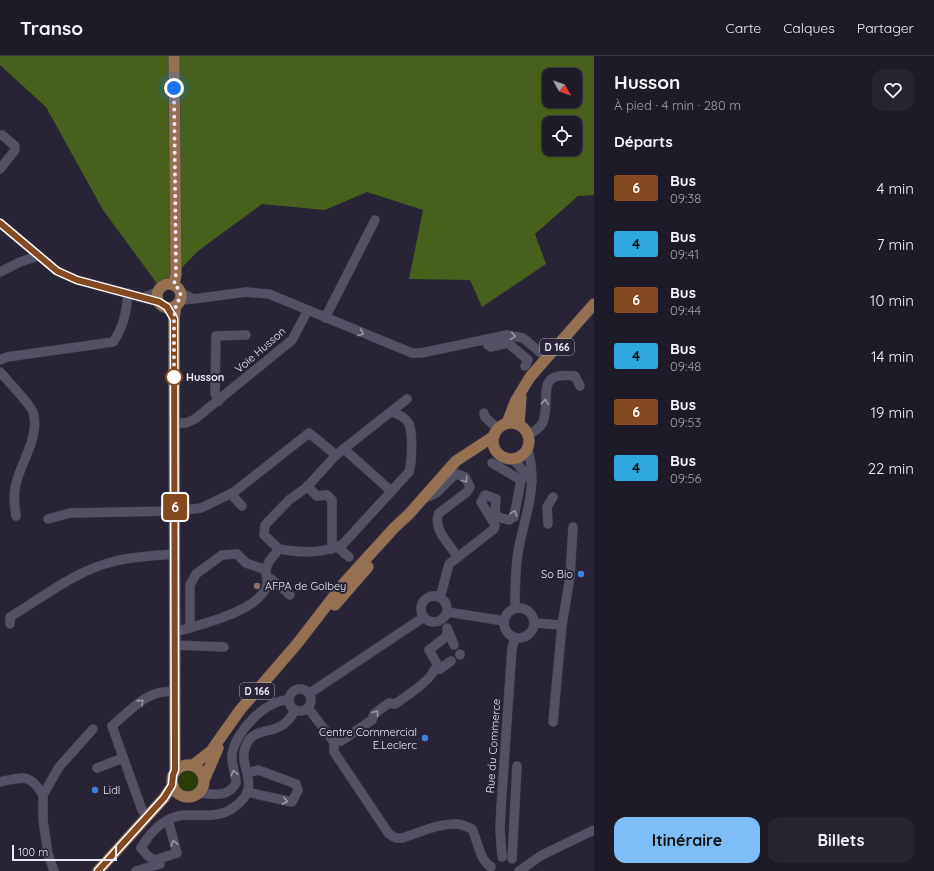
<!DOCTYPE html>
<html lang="fr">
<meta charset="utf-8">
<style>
body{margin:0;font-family:Quicksand,sans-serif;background:#262430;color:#f1f3f6;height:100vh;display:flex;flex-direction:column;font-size:15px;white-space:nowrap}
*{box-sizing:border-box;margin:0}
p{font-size:13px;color:#a1a1a8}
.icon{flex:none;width:22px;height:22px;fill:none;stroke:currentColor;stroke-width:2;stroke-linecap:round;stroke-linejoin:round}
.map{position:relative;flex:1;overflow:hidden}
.side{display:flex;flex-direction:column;background:#1e1b28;width:340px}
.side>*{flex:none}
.badge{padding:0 8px;border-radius:3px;font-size:14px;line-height:26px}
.needle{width:26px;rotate:130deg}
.tools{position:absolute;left:542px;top:12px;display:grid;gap:8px}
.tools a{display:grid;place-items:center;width:40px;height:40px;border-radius:8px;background:#1e1b28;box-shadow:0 1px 3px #0004,0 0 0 1px #3c3945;font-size:20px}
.scale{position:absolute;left:12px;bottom:10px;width:105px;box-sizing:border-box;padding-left:4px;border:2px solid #eceaf6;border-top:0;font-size:11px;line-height:14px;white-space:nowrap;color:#eceaf6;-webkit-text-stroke:3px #282435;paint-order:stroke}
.you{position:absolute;width:20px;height:20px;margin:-10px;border:3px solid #fff;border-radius:50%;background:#1a73e8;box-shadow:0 0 0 6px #1a73e833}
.map>.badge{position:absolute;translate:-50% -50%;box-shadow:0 0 0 2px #fff}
h2{padding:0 20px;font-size:15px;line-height:36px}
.round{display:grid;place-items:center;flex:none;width:42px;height:42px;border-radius:12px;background:#262430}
.overview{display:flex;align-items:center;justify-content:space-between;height:68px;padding:0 20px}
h1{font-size:19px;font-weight:800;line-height:30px}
.button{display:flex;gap:8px;margin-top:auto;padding:8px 20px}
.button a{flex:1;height:46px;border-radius:12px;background:#7dbef9;color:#111;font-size:16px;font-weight:800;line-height:46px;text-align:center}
.button a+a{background:#262430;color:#f1f3f6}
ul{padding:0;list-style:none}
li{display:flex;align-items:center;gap:12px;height:56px;padding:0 20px}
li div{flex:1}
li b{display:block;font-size:15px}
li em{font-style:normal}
li .badge{min-width:44px;font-weight:700;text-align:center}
header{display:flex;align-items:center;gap:24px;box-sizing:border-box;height:56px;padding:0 20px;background:#1e1b28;border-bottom:1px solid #3c3945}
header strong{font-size:19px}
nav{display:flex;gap:22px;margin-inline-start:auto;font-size:14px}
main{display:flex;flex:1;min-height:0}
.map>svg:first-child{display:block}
</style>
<header>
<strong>Transo</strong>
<nav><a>Carte</a><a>Calques</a><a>Partager</a></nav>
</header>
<main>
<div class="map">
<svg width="594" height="815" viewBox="0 0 594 815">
<rect width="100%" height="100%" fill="#282435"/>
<!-- green -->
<circle fill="#2a3d06" cx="189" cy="725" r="10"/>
<!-- forest -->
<path fill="#47601b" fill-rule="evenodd" d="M0,0H594V139L578,140L535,178L546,208L482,251L470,224L409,223L423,154L367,136L325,154L262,148L198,195L161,233L103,154L46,51L0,9ZM549,19H575V45H549ZM549,67H575V93H549Z"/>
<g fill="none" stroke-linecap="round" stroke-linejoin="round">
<!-- minor casing -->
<g stroke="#413e4c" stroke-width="10">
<g id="minor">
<path d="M0,113L15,94V90L2,79"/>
<path d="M0,167L57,215L77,224L159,246"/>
<path d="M0,216L20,206L38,200"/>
<path d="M145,241L158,236"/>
<path d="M193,243L246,236L269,238L412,297H421L507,279L523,282L547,302"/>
<path d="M180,244L193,243L181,237"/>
<path d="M325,262L375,164"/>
<path d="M487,284L488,289L491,291L508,287L528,304L525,310"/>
<path d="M0,304L7,301L113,286C124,271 127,254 128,237"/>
<path d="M0,316C7,324 30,348 33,356C40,379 23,403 17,424C13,436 14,447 16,460"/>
<path d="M219,345L215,337L216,280L246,279"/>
<path d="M484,357L485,361L498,373"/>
<path d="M175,367H186L195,363L292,284L308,254"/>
<path d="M529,379C534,375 541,372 543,366C552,341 533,315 575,320L580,330"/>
<path d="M344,393L391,435"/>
<path d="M514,404L532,425"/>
<path d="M307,430L317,440L327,439L332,444V493"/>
<path d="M231,438L242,450"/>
<path d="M424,442C444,437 442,426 457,418L465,421L470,431L467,436L439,457C432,472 449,488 457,500"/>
<path d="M48,463L70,457L175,455L201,452L234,436L309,377L336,399"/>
<path d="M548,468L547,451L553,441"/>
<path d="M337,491L349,501"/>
<path d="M279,493C302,497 322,498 343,488L409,416C412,406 413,378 409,368C406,361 398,358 391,356"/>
<path d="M267,524L271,523L290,539"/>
<circle cx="434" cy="553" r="13"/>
<path d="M440,542L449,508L494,473L495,469L481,446L485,439L496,443L495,456L498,461L509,464L514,461L521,424L492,407"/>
<circle cx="519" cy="567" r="15"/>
<path d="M515,552C515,532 515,510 519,491C526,456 538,430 528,394"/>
<path d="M447,556L504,565"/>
<path d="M534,567L562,569"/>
<path d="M10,568V561C42,542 75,515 112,506C133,500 153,500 175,498"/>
<path d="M190,572V529L196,518L222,499L237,498L246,507L266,514"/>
<path d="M175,576C198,569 262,555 267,528C268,524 266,519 266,516C266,506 274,500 279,493L264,479L265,469L289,444L306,432L336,399L407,343"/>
<path d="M175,589L224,591"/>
<path d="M460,599V598"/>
<path d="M451,605L440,613L429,594L447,580V572L454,589"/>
<circle cx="300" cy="644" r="11"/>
<path d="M310,637L424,561"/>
<path d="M308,652L334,686V696L389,778L396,782H402C419,777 439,767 457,768C462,768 467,771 472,773C478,785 479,803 491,811"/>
<path d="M553,666L562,569L570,521L573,471"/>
<path d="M334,686L341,685L372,664L374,658L389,647L395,648C404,642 432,623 434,614"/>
<path d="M97,712L123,702"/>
<path d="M0,726C23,721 30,717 43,739"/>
<path d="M247,736L292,746L298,734L296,728L261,715L258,714L248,717"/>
<path d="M199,737C214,738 228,742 236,727C236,717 231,709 232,699C234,677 266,643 289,644"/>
<path d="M147,760L142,754L112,670C131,654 148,632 176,636"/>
<path d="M168,764L177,797L155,804L148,800L141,792C150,776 165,760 185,759C201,759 219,762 233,752C268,728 231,710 249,684C260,669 281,682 295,654"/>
<path d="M502,801L500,773L501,752L512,592L515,582"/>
<path d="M512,803L517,710"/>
<path d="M54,815L48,798L43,764V739L59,711L93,673"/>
<path d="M136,815L160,808"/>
<path d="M519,815L542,799L594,774"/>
</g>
</g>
<!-- major casing -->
<g stroke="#413e4c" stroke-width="12">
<g id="major">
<circle cx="169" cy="240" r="12"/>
<path d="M174,229L176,218L174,0"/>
<circle cx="511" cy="385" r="18"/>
<path d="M507,367L516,344L530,321L594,248"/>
<path d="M519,368L521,341"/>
<path d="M335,549L368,511"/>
<circle cx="188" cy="725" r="16"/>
<path d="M193,709L211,695L240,654L297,588L344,527L394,472L409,458L456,405L494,380"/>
<path d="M175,714L174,263L176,249"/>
<path d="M205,722L218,692"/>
<path d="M98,815L164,742L173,729"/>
</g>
</g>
<!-- minor -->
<use href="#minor" stroke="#555164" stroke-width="9"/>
<!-- major -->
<use href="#major" stroke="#957151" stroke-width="11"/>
</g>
<!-- one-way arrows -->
<defs><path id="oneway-chevron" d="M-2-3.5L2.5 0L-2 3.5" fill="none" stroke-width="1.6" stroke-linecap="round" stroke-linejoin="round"/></defs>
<g stroke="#9996a6">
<use href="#oneway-chevron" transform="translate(361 277) rotate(23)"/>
<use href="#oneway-chevron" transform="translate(513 280) rotate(8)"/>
<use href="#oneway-chevron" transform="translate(545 346) rotate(-84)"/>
<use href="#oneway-chevron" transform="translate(465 424) rotate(53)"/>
<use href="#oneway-chevron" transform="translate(514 457) rotate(-70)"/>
<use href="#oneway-chevron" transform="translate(141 646) rotate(-44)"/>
<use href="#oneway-chevron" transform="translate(376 657) rotate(-53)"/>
<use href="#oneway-chevron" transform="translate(234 717) rotate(-104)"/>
<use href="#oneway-chevron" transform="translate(285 745) rotate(11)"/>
<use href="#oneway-chevron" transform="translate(174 787) rotate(-105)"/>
</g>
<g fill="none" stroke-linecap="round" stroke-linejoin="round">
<!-- line casing -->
<g stroke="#fff" stroke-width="9">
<path id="line" d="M0,167L57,215L77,224L159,246L167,251L174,263L175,714L173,719L172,729L164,742L98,815"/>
</g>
<!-- line -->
<use href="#line" stroke="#85491f" stroke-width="6"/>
<!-- walk -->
<path stroke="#eceaf6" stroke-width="4" stroke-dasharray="0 7.2" d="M174,32L176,218L174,229L179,233L181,240L176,249L174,263V322V321"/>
</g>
<!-- markers -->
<circle fill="#fff" stroke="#85491f" stroke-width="2" cx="174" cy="321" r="8"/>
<g fill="#3f7fe0" stroke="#282435" stroke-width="1.5">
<circle cx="581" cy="518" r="4"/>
<circle cx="425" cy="682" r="4"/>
<circle cx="95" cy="734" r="4"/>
</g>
<circle fill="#8d6e63" stroke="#282435" stroke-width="1.5" cx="257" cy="530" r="4"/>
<g text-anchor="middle" stroke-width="4" stroke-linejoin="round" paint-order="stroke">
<!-- shield labels -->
<g fill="#282435" stroke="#b1afbc" stroke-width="1">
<rect x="540" y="283" width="34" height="16" rx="3"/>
<rect x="240" y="627" width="34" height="16" rx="3"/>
</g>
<g font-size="10" font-weight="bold" fill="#eceaf6">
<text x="557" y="295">D 166</text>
<text x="257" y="639">D 166</text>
</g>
<!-- street labels -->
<g font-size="11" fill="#eceaf6" stroke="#282435">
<text transform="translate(260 294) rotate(-41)" y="4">Voie Husson</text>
<text transform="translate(493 690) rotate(-86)" y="4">Rue du Commerce</text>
</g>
<!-- stop labels -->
<g font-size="11" font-weight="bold" fill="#eceaf6" stroke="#282435" text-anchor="start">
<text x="186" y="325">Husson</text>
</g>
<!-- poi labels -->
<g font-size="11" fill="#eceaf6" stroke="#282435" text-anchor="end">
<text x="573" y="522">So Bio</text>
<text x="265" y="534" text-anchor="start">AFPA de Golbey</text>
<text x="417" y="680">Centre Commercial<tspan x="417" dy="13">E.Leclerc</tspan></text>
<text x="103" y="738" text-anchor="start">Lidl</text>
</g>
</g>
</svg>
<div class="tools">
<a><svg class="needle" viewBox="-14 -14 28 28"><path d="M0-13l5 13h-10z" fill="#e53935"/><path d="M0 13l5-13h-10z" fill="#a1a1a8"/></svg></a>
<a><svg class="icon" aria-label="locate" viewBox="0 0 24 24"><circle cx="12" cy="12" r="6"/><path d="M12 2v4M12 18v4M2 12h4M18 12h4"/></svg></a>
</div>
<div class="scale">100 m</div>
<div class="you" style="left:174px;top:32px"></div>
<b class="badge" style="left:175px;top:451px;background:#85491f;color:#fff">6</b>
</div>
<section class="side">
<div class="overview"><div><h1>Husson</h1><p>À pied · 4 min · 280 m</p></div><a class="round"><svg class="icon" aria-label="heart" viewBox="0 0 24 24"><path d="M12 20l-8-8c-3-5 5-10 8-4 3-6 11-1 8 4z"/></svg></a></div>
<h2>Départs</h2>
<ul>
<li><span class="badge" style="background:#85491f;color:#fff">6</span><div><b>Bus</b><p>09:38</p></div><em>4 min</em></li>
<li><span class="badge" style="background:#2ea8de;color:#111">4</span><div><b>Bus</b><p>09:41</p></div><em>7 min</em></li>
<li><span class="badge" style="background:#85491f;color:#fff">6</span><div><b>Bus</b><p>09:44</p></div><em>10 min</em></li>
<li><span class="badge" style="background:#2ea8de;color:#111">4</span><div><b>Bus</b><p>09:48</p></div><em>14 min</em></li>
<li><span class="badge" style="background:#85491f;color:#fff">6</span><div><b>Bus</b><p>09:53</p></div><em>19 min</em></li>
<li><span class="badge" style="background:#2ea8de;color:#111">4</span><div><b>Bus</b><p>09:56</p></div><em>22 min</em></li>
</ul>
<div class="button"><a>Itinéraire</a><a>Billets</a></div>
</section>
</main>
